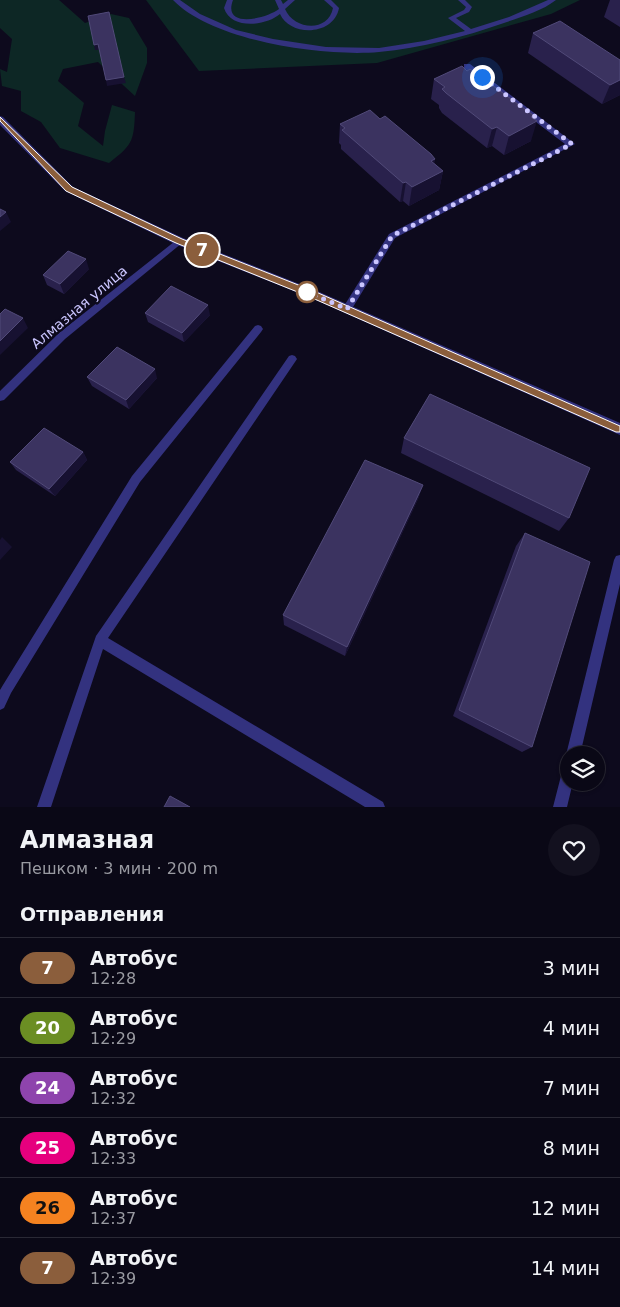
<!DOCTYPE html>
<html lang="ru">
<meta charset="utf-8">
<style>
body{margin:0;font-family:"DejaVu Sans",sans-serif;background:#13111f;color:#f1f3f6;height:100vh;display:flex;flex-direction:column;font-size:19px;white-space:nowrap}
*{box-sizing:border-box;margin:0}
p{font-size:16px;color:#999aa1}
.icon{flex:none;width:28px;height:28px;fill:none;stroke:currentColor;stroke-width:2;stroke-linecap:round;stroke-linejoin:round}
.map{position:relative;height:807px;overflow:hidden}
.drawer{display:flex;flex-direction:column;background:#0a0816;flex:1}
.drawer>*{flex:none}
.badge{padding:0 10px;border-radius:16px;font-size:18px;line-height:32px}
.fabs{position:absolute;left:560px;top:746px;display:grid;gap:10px}
.fabs a{display:grid;place-items:center;width:45px;height:45px;border-radius:50%;background:#0a0816;box-shadow:0 1px 4px #0004,0 0 0 1px #2a2935;font-size:25px}
.you{position:absolute;width:25px;height:25px;margin:-12px;border:4px solid #fff;border-radius:50%;background:#1a73e8;box-shadow:0 0 0 8px #1a73e833}
.map>.badge{position:absolute;translate:-50% -50%;box-shadow:0 0 0 2px #fff}
h2{padding:0 20px;font-size:19px;line-height:45px}
.round{display:grid;place-items:center;flex:none;width:52px;height:52px;border-radius:26px;background:#13111f}
.summary{display:flex;align-items:center;justify-content:space-between;height:85px;padding:0 20px}
h1{font-size:24px;font-weight:700;line-height:38px}
ul{padding:0;list-style:none}
li{display:flex;align-items:center;gap:15px;height:60px;padding:0 20px;border-top:1px solid #2a2935}
li div{flex:1}
li b{display:block;font-size:19px}
li em{font-style:normal}
li .badge{min-width:55px;font-weight:700;text-align:center}
.map>svg:first-child{display:block}
</style>
<div class="map">
<svg width="620" height="807" viewBox="0 0 620 807">
<rect width="100%" height="100%" fill="#0d0a1d"/>
<!-- green -->
<g fill="#0d2725">
<path d="M0,0H59L85,23L111,14L129,18L147,48V63L135,96L98,62L63,69L58,81L84,103L78,126L103,146L105,131L112,105L135,112C134,142 132,145 109,163L60,148L41,122L21,111V91L2,86L0,69L7,72L12,39L0,28Z"/>
<path d="M146,0H580L551,14L377,63L199,71Z"/>
</g>
<g fill="none" stroke-linecap="round" stroke-linejoin="round">
<!-- service -->
<g fill="#33327f" fill-rule="evenodd">
<path d="M173,0H180L200,14L236,30L273,39L326,47L379,48L424,41L465,31L448,18L464,10L466,7L458,0H465L472,7L469,12L456,18L471,29L509,17L548,0H556C542,11 521,17 504,23C464,37 421,48 379,52C323,57 212,41 173,0Z"/>
<path d="M227,0H233C222,29 266,19 279,9L275,0H281L283,4L288,0H295L285,9C294,30 328,33 333,8L324,0H331L339,8C334,36 290,37 280,14C266,26 231,30 224,8Z"/>
<path d="M464,64H470L575,144L395,238L350,312H344L342,309L344,306L389,234L565,144L464,68Z"/>
<path d="M179,238L183,241L182,243L65,339L4,400L0,401V391L59,333Z"/>
<path d="M258,325L261,326L263,329L261,332L140,482L11,693L4,708L0,710V690L3,685L132,476L255,326Z"/>
<path d="M292,355L295,356L297,359L295,362L108,638L383,802L385,807H365L103,649L51,807H37L96,636L289,356Z"/>
<path d="M620,555V584L580,755H569V760L566,755L614,560L616,556Z"/>
<path d="M569,766V782H573L567,807H553L562,772L564,767Z"/>
</g>
<!-- minor -->
<path fill="#33327f" fill-rule="evenodd" d="M0,116L3,117L73,187L183,238L317,291L620,423V435L309,297L175,244L65,191L0,125Z"/>
</g>
<!-- wall -->
<g fill="#29214c">
<path d="M610,0H620V27L604,17Z"/>
<path d="M533,33L620,60V95L602,104L528,53Z"/>
<path d="M434,79L532,118L531,141L504,155L492,146L487,148L442,113L439,108V105L431,99Z"/>
<path d="M380,119L435,159L434,163L443,171L439,190L409,206L403,201L400,202L341,149V145L339,143L340,124Z"/>
<path d="M89,269L64,294L47,285L43,275Z"/>
<path d="M145,313L210,315L184,342L148,322Z"/>
<path d="M87,377L157,378L129,409L92,386Z"/>
<path d="M404,438L569,518L559,531L401,453Z"/>
<path d="M83,452L87,460L55,496L16,470L10,462Z"/>
<path d="M423,485L418,499L345,656L284,625L283,615Z"/>
<path d="M525,533L532,747L522,752L453,716L516,546Z"/>
</g>
<!-- shaded-wall -->
<g fill="#171131">
<path d="M98,44L99,50H95L94,45Z"/>
<path d="M124,77L126,83L107,86L106,80Z"/>
<path d="M620,80V95L602,104L610,85Z"/>
<path d="M533,115L530,125L537,121L531,141L504,155L509,136Z"/>
<path d="M497,127L492,146L487,148L492,129Z"/>
<path d="M435,159L432,176L443,171L439,190L409,206L412,187L431,161Z"/>
<path d="M406,182L403,201L400,202L403,183Z"/>
<path d="M6,212L11,222L0,231V217Z"/>
<path d="M86,259L89,269L64,294L60,284Z"/>
<path d="M208,305L210,315L184,342L182,333Z"/>
<path d="M23,318L28,328L0,355V341Z"/>
<path d="M155,369L157,378L129,409L126,400Z"/>
<path d="M83,452L87,460L55,496L49,489Z"/>
<path d="M423,485L418,499L345,656L347,647Z"/>
<path d="M2,537L12,547L0,560V540Z"/>
</g>
<!-- building -->
<g fill="#3b3360" stroke="#514a79">
<path d="M109,12L124,77L106,80L98,44L94,45L88,16Z"/>
<path d="M560,21L620,60V80L610,85L533,33Z"/>
<path d="M462,66L467,71L470,69L533,115L531,117L537,121L509,136L497,127L492,129L446,93L442,89L445,87L434,79Z"/>
<path d="M370,110L380,119L385,116L431,154L435,159L431,161L443,171L412,187L406,182L403,183L342,130L345,128L340,124Z"/>
<path d="M0,209L6,212L0,217Z"/>
<path d="M68,251L86,259L60,284L43,275Z"/>
<path d="M171,286L208,305L182,333L145,313Z"/>
<path d="M5,309L23,318L0,341V314Z"/>
<path d="M117,347L155,369L126,400L87,377Z"/>
<path d="M430,394L590,468L569,518L404,438Z"/>
<path d="M44,428L83,452L49,489L10,462Z"/>
<path d="M365,460L423,485L347,647L283,615Z"/>
<path d="M525,533L590,562L532,747L459,710Z"/>
<path d="M170,796L190,807H164Z"/>
</g>
<!-- line -->
<path fill="#8b5e3c" stroke="#fff" d="M0,117L72,187L182,239L316,292L620,426V432H616L310,297L176,243L66,191L0,121Z"/>
<g fill="none" stroke-linecap="round" stroke-linejoin="round">
<!-- walk -->
<path stroke="#cbc6ff" stroke-width="5" stroke-dasharray="0 9" d="M307,292L347,309L392,236L572,144L482,77"/>
</g>
<!-- markers -->
<circle fill="#fff" stroke="#8b5e3c" stroke-width="2.5" cx="307" cy="292" r="10"/>
<g text-anchor="middle" stroke-width="4.5" stroke-linejoin="round" paint-order="stroke">
<!-- street labels -->
<g font-size="14" fill="#cbc6ff" stroke="#0d0a1d">
<text transform="translate(79 307) rotate(-40)" y="5">Алмазная улица</text>
</g>
</g>
</svg>
<div class="fabs">
<a><svg class="icon" aria-label="layers" viewBox="0 0 24 24"><path d="M12 4l9 5-9 5-9-5zM3 14l9 5 9-5"/></svg></a>
</div>
<div class="you" style="left:482px;top:77px"></div>
<b class="badge" style="left:202px;top:250px;background:#8b5e3c;color:#fff">7</b>
</div>
<section class="drawer">
<div class="summary"><div><h1>Алмазная</h1><p>Пешком · 3 мин · 200 m</p></div><a class="round"><svg class="icon" aria-label="heart" viewBox="0 0 24 24"><path d="M12 20l-8-8c-3-5 5-10 8-4 3-6 11-1 8 4z"/></svg></a></div>
<h2>Отправления</h2>
<ul>
<li><span class="badge" style="background:#8b5e3c;color:#fff">7</span><div><b>Автобус</b><p>12:28</p></div><em>3 мин</em></li>
<li><span class="badge" style="background:#6b8e23;color:#fff">20</span><div><b>Автобус</b><p>12:29</p></div><em>4 мин</em></li>
<li><span class="badge" style="background:#8e44ad;color:#fff">24</span><div><b>Автобус</b><p>12:32</p></div><em>7 мин</em></li>
<li><span class="badge" style="background:#e6007e;color:#fff">25</span><div><b>Автобус</b><p>12:33</p></div><em>8 мин</em></li>
<li><span class="badge" style="background:#f58220;color:#111">26</span><div><b>Автобус</b><p>12:37</p></div><em>12 мин</em></li>
<li><span class="badge" style="background:#8b5e3c;color:#fff">7</span><div><b>Автобус</b><p>12:39</p></div><em>14 мин</em></li>
</ul>
</section>
